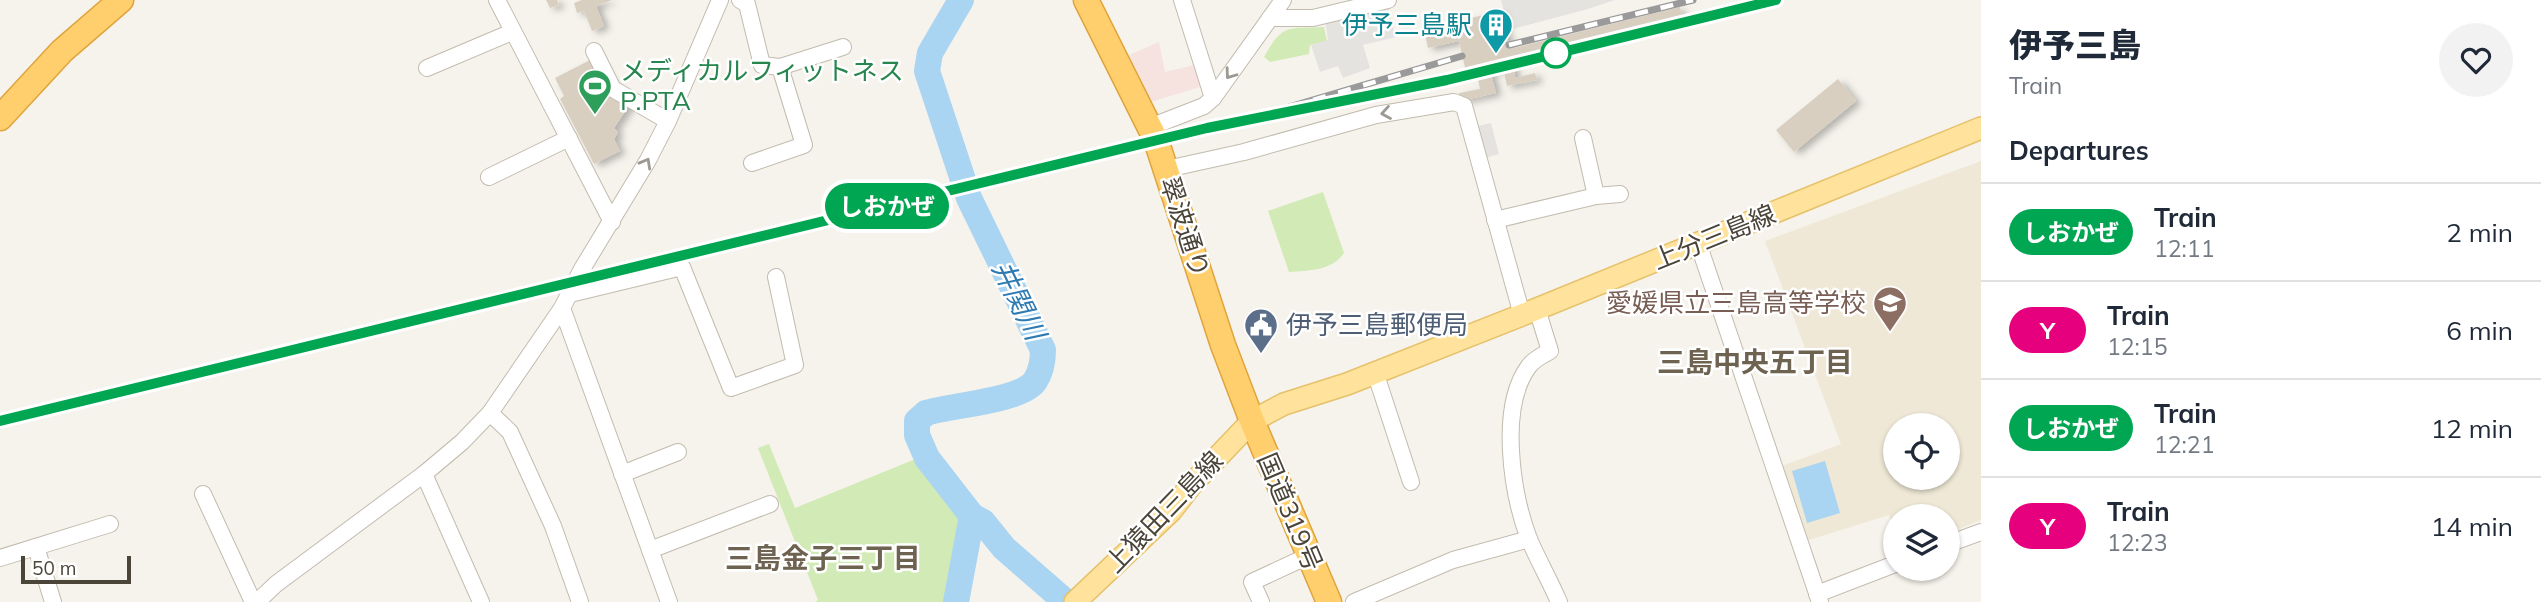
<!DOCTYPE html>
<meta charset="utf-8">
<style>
body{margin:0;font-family:Mulish,"Noto Sans JP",sans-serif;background:#f2f2f3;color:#1f2937;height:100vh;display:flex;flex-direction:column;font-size:26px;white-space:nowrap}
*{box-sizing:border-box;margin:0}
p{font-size:23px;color:#747a83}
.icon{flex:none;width:38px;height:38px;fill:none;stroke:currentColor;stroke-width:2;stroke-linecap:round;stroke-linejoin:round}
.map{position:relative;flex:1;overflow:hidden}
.details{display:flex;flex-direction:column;background:#fff;width:560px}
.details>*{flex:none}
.badge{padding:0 14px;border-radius:23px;font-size:24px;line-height:46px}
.controls{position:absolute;left:1883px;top:413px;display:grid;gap:14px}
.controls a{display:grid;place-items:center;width:77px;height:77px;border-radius:50%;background:#fff;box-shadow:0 2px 5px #0004;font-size:35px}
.scale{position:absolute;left:21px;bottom:18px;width:110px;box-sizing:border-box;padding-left:7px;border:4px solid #4b4439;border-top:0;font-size:19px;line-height:24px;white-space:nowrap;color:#4b4439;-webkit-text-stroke:5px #fff;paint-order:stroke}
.map>.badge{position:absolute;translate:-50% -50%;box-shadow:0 0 0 4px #fff}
h2{padding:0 28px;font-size:26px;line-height:63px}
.round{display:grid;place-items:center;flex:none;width:74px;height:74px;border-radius:37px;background:#f2f2f3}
.summary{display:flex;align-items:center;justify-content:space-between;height:119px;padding:0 28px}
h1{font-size:33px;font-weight:800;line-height:52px}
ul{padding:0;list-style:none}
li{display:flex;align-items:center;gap:21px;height:98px;padding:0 28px;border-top:2px solid #e0e1e3}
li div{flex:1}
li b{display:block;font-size:26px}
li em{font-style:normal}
li .badge{min-width:77px;font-weight:700;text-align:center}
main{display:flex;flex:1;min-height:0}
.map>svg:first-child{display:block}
</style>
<main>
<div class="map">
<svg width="1981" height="602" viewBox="0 0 1981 602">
<defs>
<filter id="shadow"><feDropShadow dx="5.5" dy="3" stdDeviation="3.5" flood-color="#0004"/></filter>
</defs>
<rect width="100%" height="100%" fill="#f6f3ec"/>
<!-- education -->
<path fill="#efe8d6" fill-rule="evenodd" d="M1981,161V520L1948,533V516H1895V530L1889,515L1806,541L1782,466L1841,444L1765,241ZM1895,425H1948V478H1895Z"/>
<!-- medical -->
<path fill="#f6e3e0" d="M1159,42L1165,72L1194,65L1200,87L1151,102L1129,55Z"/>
<!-- green -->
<g fill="#d2eab5">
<path d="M1324,27L1327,41L1310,45L1309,54L1270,62L1264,57C1283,23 1287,29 1324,27Z"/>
<path d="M1323,192L1344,253C1333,270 1309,271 1289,272L1268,211Z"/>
<path d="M769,444L795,508L918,458L965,520L956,568L953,602H815L818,600L758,448Z"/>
</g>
<!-- parking -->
<g fill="#e5e3e0">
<path d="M1501,0H1615L1588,9L1509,30Z"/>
<path d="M1387,5L1396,37L1363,45L1370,68L1343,78L1338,66L1320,72L1311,45L1328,40L1325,20Z"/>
<path d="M1491,123L1499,154L1485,158L1478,126Z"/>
</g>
<!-- water -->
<path fill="#a9d4f2" d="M1825,461L1840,513L1807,523L1792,471Z"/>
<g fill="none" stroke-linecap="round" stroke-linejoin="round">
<!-- river -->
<g stroke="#a9d4f2" stroke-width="26">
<path d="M961,0L930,53L927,71L969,198L1043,350C1043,361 1041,372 1035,381C1021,401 951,405 926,413L917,421V435L927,458L972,516L983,522L1004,548L1066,602"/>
<path d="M956,602L972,516"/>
</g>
</g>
<!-- building -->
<g fill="#d8cfc1" filter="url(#shadow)">
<path d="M546,0H557L559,5L550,8Z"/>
<path d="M582,0H612L596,6L604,26L592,31L584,11L577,13L574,3Z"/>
<path d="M1680,7L1682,18L1512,60L1515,78L1535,73L1537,80L1507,86L1503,68L1490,71L1496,93L1464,100L1461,99L1459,93L1480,89L1476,69L1466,72L1459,41L1428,48L1424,29L1501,11L1510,49Z"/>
<path d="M592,59L630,104L614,128L618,132L614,139L620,151L594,164L560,99L564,96L555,78Z"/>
<path d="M1838,79L1856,101L1794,152L1776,130Z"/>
</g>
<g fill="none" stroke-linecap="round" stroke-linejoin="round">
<!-- minor casing -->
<g stroke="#c2bbae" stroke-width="18">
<g id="minor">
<path d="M497,0L612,222"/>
<path d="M740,0L747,4L762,65L780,67L804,145L752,163"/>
<path d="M1182,0L1213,98"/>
<path d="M1270,18H1313L1388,0"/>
<path d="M594,51L613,89L668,121"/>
<path d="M780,67L843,47"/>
<path d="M427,68L512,32"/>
<path d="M1150,127L1204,106L1213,98L1283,0"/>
<path d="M1583,138L1596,196"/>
<path d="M1167,169L1244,152L1376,115L1454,102L1464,106L1522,315"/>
<path d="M489,177L569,138"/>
<path d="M1495,220L1596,196L1620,194"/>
<path d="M1698,243L1820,602"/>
<path d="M570,294L682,267L731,388L795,365L776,277"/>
<path d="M562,308L669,602"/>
<path d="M1537,309L1550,351C1543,355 1534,359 1529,366C1498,407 1512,494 1529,539C1538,560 1550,581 1559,602"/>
<path d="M1375,372L1411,482"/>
<path d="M490,413L510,432L553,526L580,602"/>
<path d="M424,474L481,602"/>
<path d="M622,474L678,452"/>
<path d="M203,494L253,602"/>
<path d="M1948,544L1981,532"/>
<path d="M36,547L53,602"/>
<path d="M650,550L770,504"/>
<path d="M0,558L110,524"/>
<path d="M1817,594L1895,564"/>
<path d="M257,602L276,584L424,474L462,442L490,413L562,308L582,269L648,160L668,121L720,0"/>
<path d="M1261,602L1252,582L1308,556"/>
<path d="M1354,602L1453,560L1529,539"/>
</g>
</g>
<!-- major casing -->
<g stroke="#e6c16a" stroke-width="24">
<path id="major" d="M1075,602L1171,511L1192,484L1252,421L1284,404L1347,384L1537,309L1981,128"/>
</g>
<!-- highway casing -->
<g stroke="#e0a43c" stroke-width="27">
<g id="highway">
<path d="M1086,0L1156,140L1223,345L1252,421L1329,602"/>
<path d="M0,118L62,51L121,0"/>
</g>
</g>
<!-- minor -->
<use href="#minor" stroke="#fff" stroke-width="16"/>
<!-- major -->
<use href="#major" stroke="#ffe39c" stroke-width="21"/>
<!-- highway -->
<use href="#highway" stroke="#ffcf6e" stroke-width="24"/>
<!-- rail casing -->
<g stroke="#9a9a9a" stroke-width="7">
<g id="rail">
<path d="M1509,45L1693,0"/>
<path d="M1512,63L1775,0"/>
<path d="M1341,100L1477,72"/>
<path d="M0,421L1259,116L1462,56"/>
</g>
</g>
<!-- rail -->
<use href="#rail" stroke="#fff" stroke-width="4.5" stroke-dasharray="13" stroke-linecap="butt"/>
</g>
<!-- one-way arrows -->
<defs><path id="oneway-chevron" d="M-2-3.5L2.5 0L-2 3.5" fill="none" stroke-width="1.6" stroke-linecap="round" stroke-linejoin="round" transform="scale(1.75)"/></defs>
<g stroke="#9c9892">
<use href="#oneway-chevron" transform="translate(1230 74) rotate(126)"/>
<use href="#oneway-chevron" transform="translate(1386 113) rotate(170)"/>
<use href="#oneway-chevron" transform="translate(646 163) rotate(-61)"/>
</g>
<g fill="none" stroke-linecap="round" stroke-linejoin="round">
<!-- line casing -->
<g stroke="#fff" stroke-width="16">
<path id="line" d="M0,421L1207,128L1447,80L1776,0"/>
</g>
<!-- line -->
<use href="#line" stroke="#00a651" stroke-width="10"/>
</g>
<!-- icons -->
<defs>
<g id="building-pin" transform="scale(1.75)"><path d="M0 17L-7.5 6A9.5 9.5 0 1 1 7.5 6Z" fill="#0f9aa8" stroke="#fff"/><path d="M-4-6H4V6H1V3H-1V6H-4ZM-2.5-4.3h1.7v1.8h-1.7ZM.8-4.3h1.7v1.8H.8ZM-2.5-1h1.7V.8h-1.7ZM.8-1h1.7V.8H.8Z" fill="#fff"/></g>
<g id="stadium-pin" transform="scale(1.75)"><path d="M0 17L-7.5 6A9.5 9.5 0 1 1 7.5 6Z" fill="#2e9e5b" stroke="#fff"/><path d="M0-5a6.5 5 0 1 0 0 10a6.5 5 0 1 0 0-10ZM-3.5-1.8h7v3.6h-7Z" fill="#fff"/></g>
<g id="school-pin" transform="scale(1.75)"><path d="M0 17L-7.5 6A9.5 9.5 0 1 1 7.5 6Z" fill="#8d6e63" stroke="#fff"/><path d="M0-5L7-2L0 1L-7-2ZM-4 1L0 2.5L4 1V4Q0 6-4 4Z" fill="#fff"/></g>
<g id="civic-pin" transform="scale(1.75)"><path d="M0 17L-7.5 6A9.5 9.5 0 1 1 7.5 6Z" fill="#5c6f8a" stroke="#fff"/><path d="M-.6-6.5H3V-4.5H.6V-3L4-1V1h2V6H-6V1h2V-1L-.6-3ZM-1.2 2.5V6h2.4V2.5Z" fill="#fff"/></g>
</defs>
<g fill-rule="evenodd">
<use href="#building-pin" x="1496" y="25"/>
<use href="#stadium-pin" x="595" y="86"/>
<use href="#school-pin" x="1890" y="303"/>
<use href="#civic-pin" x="1261" y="325"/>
</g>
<!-- markers -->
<circle fill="#fff" stroke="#00a651" stroke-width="3.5" cx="1556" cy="53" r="14"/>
<g text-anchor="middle" stroke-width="5" stroke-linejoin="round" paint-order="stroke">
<!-- culture labels -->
<g font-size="26" fill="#0d838f" stroke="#fff" text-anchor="end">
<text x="1472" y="34">伊予三島駅</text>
</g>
<!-- leisure labels -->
<g font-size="26" fill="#27864d" stroke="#fff" text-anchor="start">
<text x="620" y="80">メディカルフィットネス<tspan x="620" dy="30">P.PTA</tspan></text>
</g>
<!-- street labels -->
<g font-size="26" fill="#4b4439" stroke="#fff">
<text transform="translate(1185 227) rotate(72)" y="9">翠波通り</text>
<text transform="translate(1714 237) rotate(-22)" y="9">上分三島線</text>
<text transform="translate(1164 512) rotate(-46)" y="9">上猿田三島線</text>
<text transform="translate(1290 512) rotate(67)" y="9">国道319号</text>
</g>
<!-- education labels -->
<g font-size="26" fill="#785e54" stroke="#fff" text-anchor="end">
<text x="1866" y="312">愛媛県立三島高等学校</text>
</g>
<!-- service labels -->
<g font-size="26" fill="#4e5e75" stroke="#fff" text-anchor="start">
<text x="1286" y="334">伊予三島郵便局</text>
</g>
<!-- water labels -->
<g font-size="28" font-style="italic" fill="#2e7ab2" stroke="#fff">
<text transform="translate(1019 300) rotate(64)" y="10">井関川</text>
</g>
<!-- neighbourhood labels -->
<g font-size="28" font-weight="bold" fill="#6e6250" stroke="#fff">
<text x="1755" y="372">三島中央五丁目</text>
<text x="823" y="568">三島金子三丁目</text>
</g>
</g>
</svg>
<div class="controls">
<a><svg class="icon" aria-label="locate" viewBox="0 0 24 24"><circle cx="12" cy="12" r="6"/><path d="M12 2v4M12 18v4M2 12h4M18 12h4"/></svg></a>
<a><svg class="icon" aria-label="layers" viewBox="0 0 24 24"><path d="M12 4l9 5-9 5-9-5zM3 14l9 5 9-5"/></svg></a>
</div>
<div class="scale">50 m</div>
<b class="badge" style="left:887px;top:206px;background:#00a651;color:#fff">しおかぜ</b>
</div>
<section class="details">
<div class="summary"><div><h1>伊予三島</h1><p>Train</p></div><a class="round"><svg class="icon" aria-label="heart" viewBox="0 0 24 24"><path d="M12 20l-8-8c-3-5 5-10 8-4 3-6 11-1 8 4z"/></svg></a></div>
<h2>Departures</h2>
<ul>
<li><span class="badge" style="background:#00a651;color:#fff">しおかぜ</span><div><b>Train</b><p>12:11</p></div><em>2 min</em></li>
<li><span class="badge" style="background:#e6007e;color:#fff">Y</span><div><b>Train</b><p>12:15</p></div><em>6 min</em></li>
<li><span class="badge" style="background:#00a651;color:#fff">しおかぜ</span><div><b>Train</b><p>12:21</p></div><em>12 min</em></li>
<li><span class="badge" style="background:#e6007e;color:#fff">Y</span><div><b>Train</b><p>12:23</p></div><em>14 min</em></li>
</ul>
</section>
</main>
